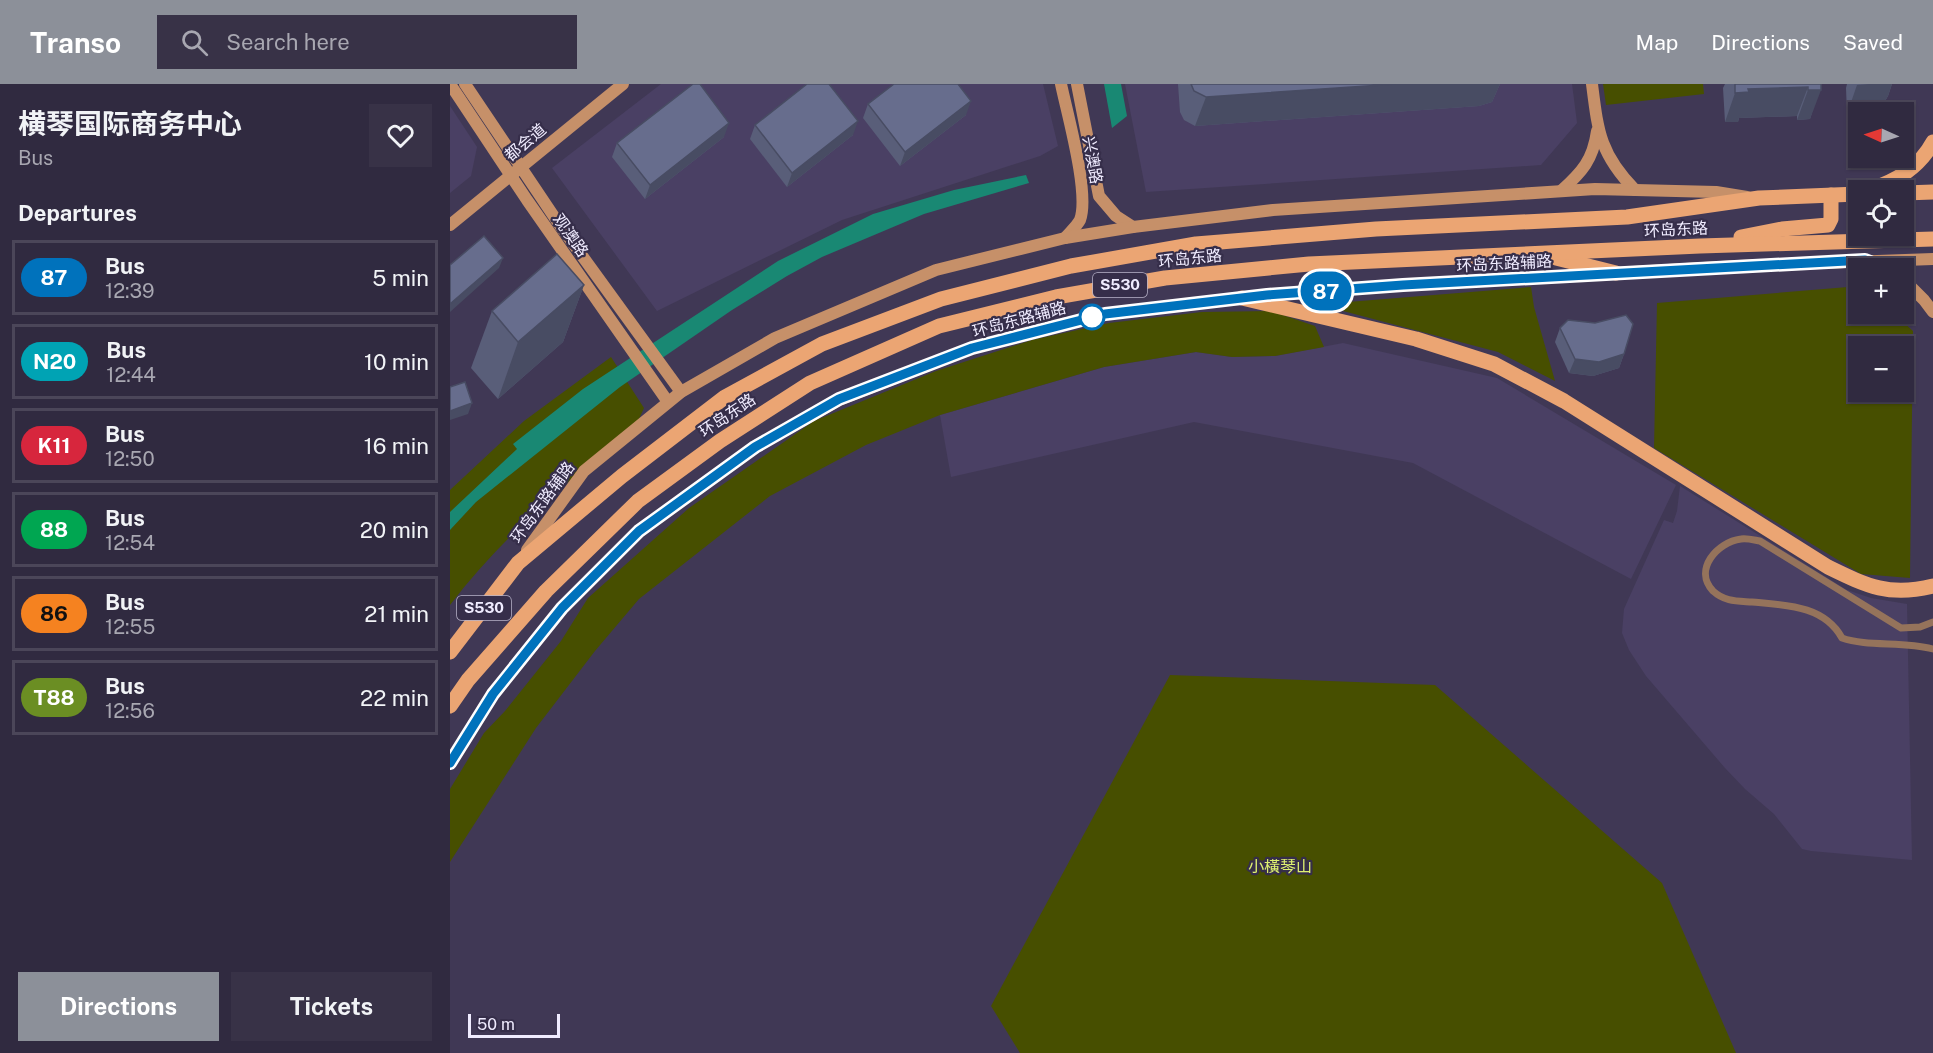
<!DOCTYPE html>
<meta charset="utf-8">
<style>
body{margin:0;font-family:"Public Sans","Noto Sans SC",sans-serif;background:#383247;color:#f1f3f6;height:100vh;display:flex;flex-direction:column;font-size:22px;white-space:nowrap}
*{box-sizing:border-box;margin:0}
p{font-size:20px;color:#a8a7b1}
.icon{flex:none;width:33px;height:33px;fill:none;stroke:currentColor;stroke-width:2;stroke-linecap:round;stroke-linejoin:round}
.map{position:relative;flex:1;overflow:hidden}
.side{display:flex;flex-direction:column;background:#302a40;width:450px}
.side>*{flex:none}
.badge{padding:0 12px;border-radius:20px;font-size:21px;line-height:39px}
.needle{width:39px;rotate:273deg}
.tools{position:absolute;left:1398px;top:18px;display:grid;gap:12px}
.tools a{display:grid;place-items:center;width:66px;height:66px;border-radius:0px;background:#302a40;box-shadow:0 2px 4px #0004,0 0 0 2px #4b4659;font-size:30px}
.scale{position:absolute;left:18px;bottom:15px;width:92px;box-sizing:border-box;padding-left:6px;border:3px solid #f0ecff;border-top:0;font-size:16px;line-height:21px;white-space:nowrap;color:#f0ecff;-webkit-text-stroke:4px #362e4a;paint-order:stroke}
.map>.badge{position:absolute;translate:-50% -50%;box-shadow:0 0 0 3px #fff}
h2{padding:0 18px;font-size:22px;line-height:54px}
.round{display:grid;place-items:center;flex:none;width:63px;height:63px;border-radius:0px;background:#383247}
.overview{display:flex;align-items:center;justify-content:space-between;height:102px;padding:0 18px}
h1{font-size:28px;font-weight:700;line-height:45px}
.primary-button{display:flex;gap:12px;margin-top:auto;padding:12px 18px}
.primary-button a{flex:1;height:69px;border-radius:0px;background:#8c9099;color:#fff;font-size:24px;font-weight:700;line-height:69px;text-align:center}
.primary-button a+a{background:#383247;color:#f1f3f6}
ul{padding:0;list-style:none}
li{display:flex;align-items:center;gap:18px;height:75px;margin:0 12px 9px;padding:0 6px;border:3px solid #4b4659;border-radius:0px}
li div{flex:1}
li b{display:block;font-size:22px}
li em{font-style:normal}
li .badge{min-width:66px;font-weight:700;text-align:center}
header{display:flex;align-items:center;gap:36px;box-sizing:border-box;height:84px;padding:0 30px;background:#8c9099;color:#fff}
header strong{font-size:28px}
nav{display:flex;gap:33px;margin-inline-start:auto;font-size:21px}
.search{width:420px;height:54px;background:#383247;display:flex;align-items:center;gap:15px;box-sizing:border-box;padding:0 21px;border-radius:0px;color:#a8a7b1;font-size:22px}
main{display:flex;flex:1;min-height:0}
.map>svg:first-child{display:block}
</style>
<header>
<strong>Transo</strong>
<div class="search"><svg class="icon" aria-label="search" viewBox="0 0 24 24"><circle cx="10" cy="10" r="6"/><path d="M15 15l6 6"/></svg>Search here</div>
<nav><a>Map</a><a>Directions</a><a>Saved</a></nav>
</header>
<main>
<section class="side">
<div class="overview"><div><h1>横琴国际商务中心</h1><p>Bus</p></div><a class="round"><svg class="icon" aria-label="heart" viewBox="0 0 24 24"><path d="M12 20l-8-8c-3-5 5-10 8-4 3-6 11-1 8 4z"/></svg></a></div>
<h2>Departures</h2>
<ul>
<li><span class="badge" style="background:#0072bc;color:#fff">87</span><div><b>Bus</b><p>12:39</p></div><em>5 min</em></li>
<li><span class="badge" style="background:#00a3b4;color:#fff">N20</span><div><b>Bus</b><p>12:44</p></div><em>10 min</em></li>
<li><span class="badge" style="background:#d7263d;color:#fff">K11</span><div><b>Bus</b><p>12:50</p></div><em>16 min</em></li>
<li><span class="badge" style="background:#00a651;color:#fff">88</span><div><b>Bus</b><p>12:54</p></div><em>20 min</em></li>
<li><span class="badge" style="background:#f58220;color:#111">86</span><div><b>Bus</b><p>12:55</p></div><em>21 min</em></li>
<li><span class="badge" style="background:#6b8e23;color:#fff">T88</span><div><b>Bus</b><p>12:56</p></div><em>22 min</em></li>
</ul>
<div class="primary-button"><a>Directions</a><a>Tickets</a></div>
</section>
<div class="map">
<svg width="1483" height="969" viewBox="0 0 1483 969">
<rect width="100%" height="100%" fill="#403855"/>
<!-- built -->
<g fill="#4a4064">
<path d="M211,0H593L608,62L590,72L392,136L207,227L102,84Z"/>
<path d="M675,0H1122L1127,39L1091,81L696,108Z"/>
<path d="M0,22L27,63L21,92L0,109Z"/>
<path d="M893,259L1047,294L1226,401L1181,495L963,379L744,338L501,393L490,331L654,283L746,268L782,273L825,272Z"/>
<path d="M1230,402L1397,506L1421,514L1457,520L1462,776L1361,767L1352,765L1324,730L1295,705L1275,684L1196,592L1179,566L1172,549L1174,525L1214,436L1223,439L1227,427Z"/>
</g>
<!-- green -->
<g fill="#474f00" fill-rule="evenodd">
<path d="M1153,0H1253L1254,10L1156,21Z"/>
<path d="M1081,203L1084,223L1105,297L1048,268L893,227L898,218Z"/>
<path d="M1398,203L1408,207V230H1444L1463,247L1460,494L1411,490L1204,364L1207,219ZM1454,262V308H1408V262Z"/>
<path d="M821,227L865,242L874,263L825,272L782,273L746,268L654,283L490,331L416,361L320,412L189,515L145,567L86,644L0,778V705L34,649L55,627L111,557L138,514L239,424L364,337L486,287L582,256L659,239L752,228Z"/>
<path d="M161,273L194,324L188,337C122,395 54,450 0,521V406L74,337Z"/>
<path d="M720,591L985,601L1212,799L1286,969H570L541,922Z"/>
</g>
<!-- water -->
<g fill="#198873">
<path d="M654,0H671L677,32L662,44Z"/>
<path d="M576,91L579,99L474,130L372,173L337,192L282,226L170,303L26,418L0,446V428L67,365L63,360L133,305L328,177L423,130L504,106Z"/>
</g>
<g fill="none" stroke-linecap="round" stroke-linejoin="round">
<!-- lane -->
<path stroke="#95735b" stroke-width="7" d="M1483,538L1470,543L1451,544L1310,457C1304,456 1297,454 1291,455C1267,458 1243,486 1263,507C1275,518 1287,517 1302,518C1335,521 1374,521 1392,554C1417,563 1454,557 1483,565"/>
<!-- secondary -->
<g stroke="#c69069" stroke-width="12">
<path d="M0,0L77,116L218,318"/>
<path d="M15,0L109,140L231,308"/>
<path d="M611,0C617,29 640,110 630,136C627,142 619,149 615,154"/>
<path d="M627,0L649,112L666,132L683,143"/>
<path d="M1142,0C1148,48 1150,70 1185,106"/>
<path d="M1111,107C1132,88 1143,76 1147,47"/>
<path d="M0,141L173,0"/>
<path d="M1454,196L1474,216L1483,228"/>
<path d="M77,466L134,387L231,308L325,254L486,186L615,154L683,143L823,126L1145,105L1266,108L1297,113"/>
<path d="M0,679L43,610L112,524L189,447L305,363L389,316L522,264L655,230L817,211L953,201L1288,182L1483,175"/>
</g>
<!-- primary -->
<g stroke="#eba573" stroke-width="15">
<path d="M1419,106C1446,97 1469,84 1483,58"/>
<path d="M1454,109L1483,108"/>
<path d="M1291,153L1332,145L1378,141L1381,135V111"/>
<path d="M1106,174L1166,189"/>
<path d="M792,214L966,255L1044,280L1114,317L1378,483C1417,502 1439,513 1483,502"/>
<path d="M0,568L68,479L172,392L275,313L372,260L491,215L621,182L746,160L926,145L1177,133L1309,114L1408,110"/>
<path d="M0,622L18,596L96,507L188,417L270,357L360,299L489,242L606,213L715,194L859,180L1250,162L1483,155"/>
</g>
</g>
<!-- wall -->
<g fill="#595e79">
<path d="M728,0H1050L1042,18L1029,22L745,42L734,36L730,28Z"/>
<path d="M1275,0H1371L1360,35L1347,36V32L1289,34L1288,38H1275L1273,4Z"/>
<path d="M1397,0H1442L1438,12L1432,22L1422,28H1408V30H1397L1396,4Z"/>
<path d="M418,20L516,31L450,82L413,34Z"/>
<path d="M305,41L403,51L337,103L300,55Z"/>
<path d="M274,53L195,115L162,73L167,59Z"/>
<path d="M134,201L113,258L48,315L21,284L42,227Z"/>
<path d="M1110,244L1174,270L1169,284L1143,292L1119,289L1105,258Z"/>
</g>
<!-- shaded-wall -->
<g fill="#484c63">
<path d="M946,0H1050L1042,18L1029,22L745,42L756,13Z"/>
<path d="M1419,0H1442L1438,12L1432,22L1422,28H1408V30H1397L1407,1Z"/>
<path d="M1358,3L1347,32L1289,34L1288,38H1275L1285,9L1298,5Z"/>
<path d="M1358,6H1371L1360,35L1347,36Z"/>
<path d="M521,17L516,31L450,82L455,68Z"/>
<path d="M408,37L403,51L337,103L342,89Z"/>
<path d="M279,39L274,53L195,115L200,101Z"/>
<path d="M53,174L49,184L0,228V220Z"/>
<path d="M134,201L113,258L48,315L68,258Z"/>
<path d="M1174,270L1169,284L1143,292L1119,289L1125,275Z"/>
<path d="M22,319L18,330L0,336V327Z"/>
</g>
<!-- building -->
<g fill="#676d8d" stroke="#484c63" stroke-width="1.5">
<path d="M243,0H250L279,39L200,101L167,59Z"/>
<path d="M357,0H379L408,37L342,89L305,41Z"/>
<path d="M444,0H508L521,17L455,68L418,20Z"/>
<path d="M741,0H946L756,13L744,7Z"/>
<path d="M1285,0H1371V6H1358V3L1298,5L1299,8L1285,9Z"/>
<path d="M34,152L53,174L0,220V181Z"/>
<path d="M107,170L134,201L68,258L42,227Z"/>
<path d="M1176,231L1183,240L1174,270L1149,278L1125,275L1110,244L1118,236L1145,239Z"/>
<path d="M15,298L22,319L0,327V303Z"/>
</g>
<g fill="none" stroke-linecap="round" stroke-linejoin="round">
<!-- line casing -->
<g stroke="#fff" stroke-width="14">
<path id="line" d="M0,679L43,610L112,524L189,447L305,363L389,315L522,264L655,230L817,211L953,201L1415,176L1435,184"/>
</g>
<!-- line -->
<use href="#line" stroke="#0072bc" stroke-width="9"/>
</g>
<!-- markers -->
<circle fill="#fff" stroke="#0072bc" stroke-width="3" cx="642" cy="233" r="12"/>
<g text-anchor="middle" stroke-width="4.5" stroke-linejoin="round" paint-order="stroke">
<!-- shield labels -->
<g fill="#362e4a" stroke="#b8b3c9" stroke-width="1.5">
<rect x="643" y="189" width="54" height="24" rx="4.5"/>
<rect x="7" y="512" width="54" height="24" rx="4.5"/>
</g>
<g font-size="15" font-weight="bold" fill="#f0ecff">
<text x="670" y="206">S530</text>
<text x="34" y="529">S530</text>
</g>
<!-- street labels -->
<g font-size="16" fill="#f0ecff" stroke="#362e4a">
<text transform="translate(75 58) rotate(-40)" y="6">都会道</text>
<text transform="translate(643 76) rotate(80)" y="6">兴澳路</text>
<text transform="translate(1226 145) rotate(-3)" y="6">环岛东路</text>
<text transform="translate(121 151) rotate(55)" y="6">观澳路</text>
<text transform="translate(740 174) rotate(-6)" y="6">环岛东路</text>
<text transform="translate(1054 179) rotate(-3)" y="6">环岛东路辅路</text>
<text transform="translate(569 235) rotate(-15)" y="6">环岛东路辅路</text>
<text transform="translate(277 331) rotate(-34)" y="6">环岛东路</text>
<text transform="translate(92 418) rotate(-54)" y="6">环岛东路辅路</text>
</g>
<!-- park labels -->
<g font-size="16" fill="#def070" stroke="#362e4a">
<text x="830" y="788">小橫琴山</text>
</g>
</g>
</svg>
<div class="tools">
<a><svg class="needle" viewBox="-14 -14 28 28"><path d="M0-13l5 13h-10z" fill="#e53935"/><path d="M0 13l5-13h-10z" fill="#a8a7b1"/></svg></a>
<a><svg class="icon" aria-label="locate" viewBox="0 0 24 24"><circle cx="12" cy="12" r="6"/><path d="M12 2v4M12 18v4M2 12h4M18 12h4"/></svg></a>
<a>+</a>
<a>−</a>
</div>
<div class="scale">50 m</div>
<b class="badge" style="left:876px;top:207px;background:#0072bc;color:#fff">87</b>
</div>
</main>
